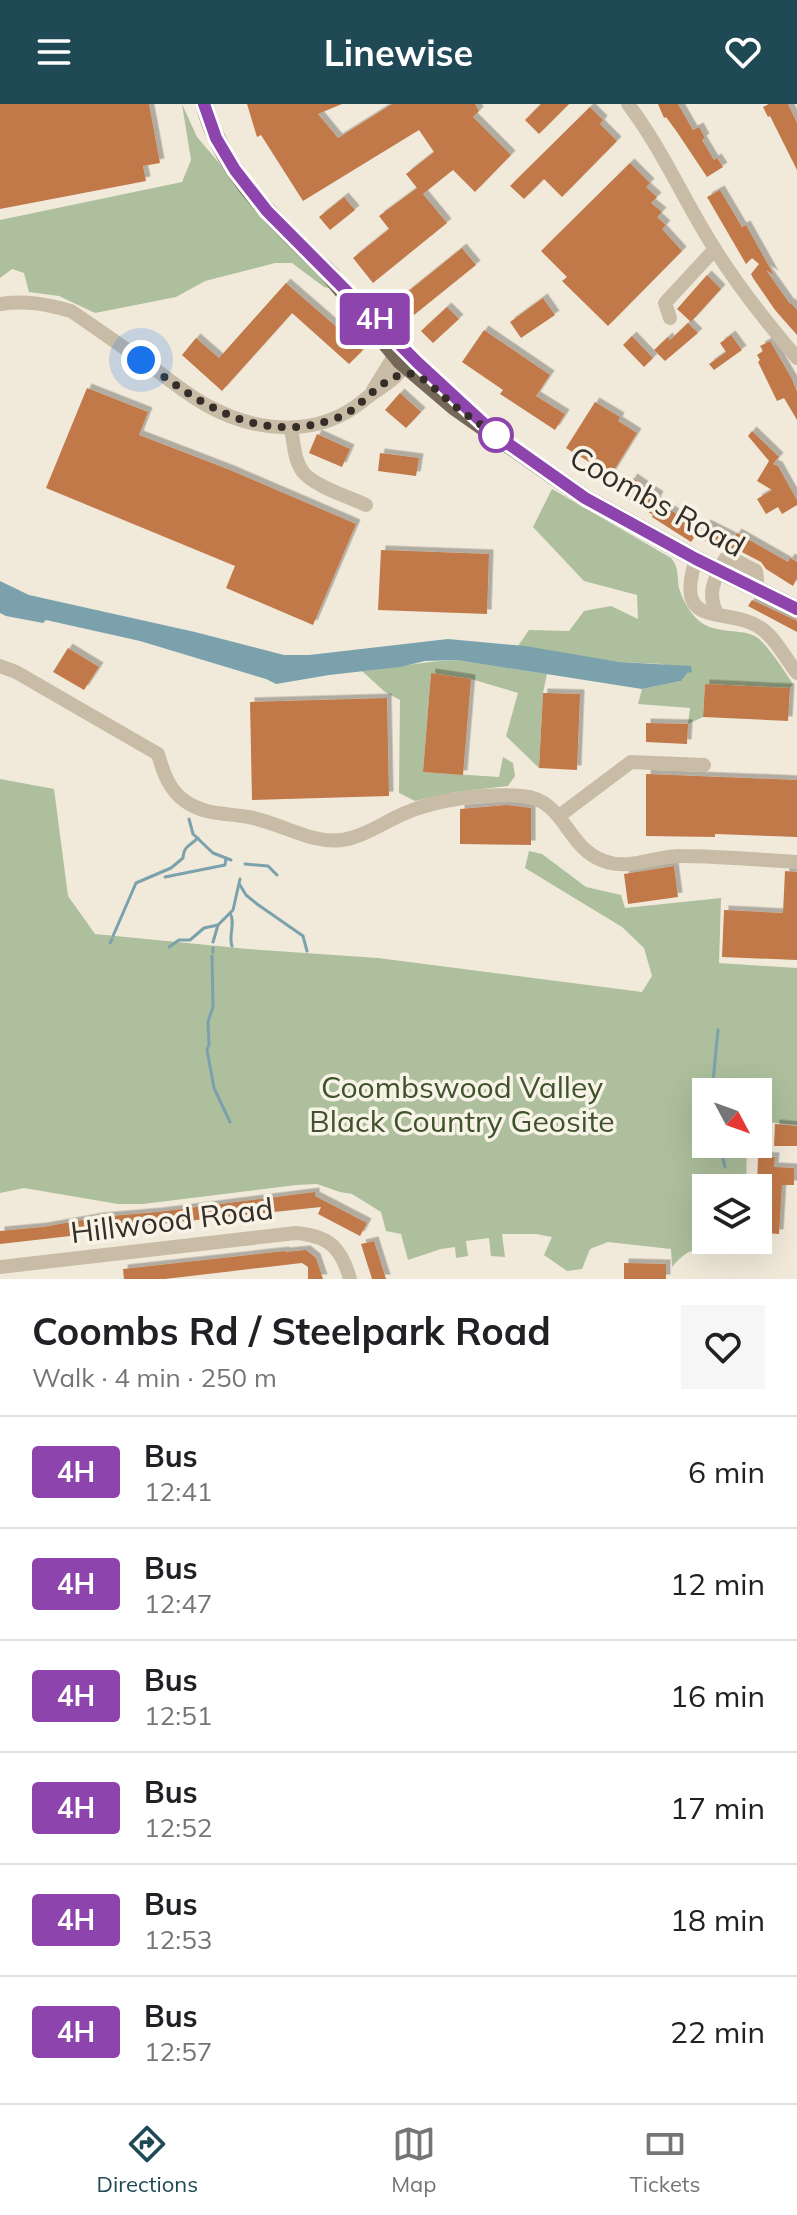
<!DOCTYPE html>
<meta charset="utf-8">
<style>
body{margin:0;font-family:Mulish,sans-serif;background:#f6f6f6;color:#202124;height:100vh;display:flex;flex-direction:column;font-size:30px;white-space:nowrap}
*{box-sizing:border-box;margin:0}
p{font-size:26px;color:#757577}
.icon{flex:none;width:44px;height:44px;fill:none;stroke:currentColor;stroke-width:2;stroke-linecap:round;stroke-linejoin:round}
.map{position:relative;height:1175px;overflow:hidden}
.panel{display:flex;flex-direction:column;background:#fff;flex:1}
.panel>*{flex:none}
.badge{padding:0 16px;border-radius:6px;font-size:28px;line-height:52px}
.needle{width:52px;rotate:131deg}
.buttons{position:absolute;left:692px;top:974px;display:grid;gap:16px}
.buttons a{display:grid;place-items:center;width:80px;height:80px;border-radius:0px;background:#fff;box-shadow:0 8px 32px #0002;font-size:40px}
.you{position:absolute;width:40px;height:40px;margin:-20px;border:6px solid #fff;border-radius:50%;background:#1a73e8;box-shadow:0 0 0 12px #1a73e833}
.map>.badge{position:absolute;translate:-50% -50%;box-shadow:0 0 0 4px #fff}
.round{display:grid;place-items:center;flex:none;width:84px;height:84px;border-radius:0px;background:#f6f6f6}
.headline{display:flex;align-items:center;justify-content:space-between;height:136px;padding:0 32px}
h1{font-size:38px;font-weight:700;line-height:60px}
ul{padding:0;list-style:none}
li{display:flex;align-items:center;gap:24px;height:112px;padding:0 32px;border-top:2px solid #e0e0e0}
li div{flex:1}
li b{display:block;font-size:30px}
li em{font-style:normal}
li .badge{min-width:88px;font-weight:700;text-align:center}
header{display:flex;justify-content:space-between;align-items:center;height:104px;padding:0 32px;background:#1f4955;color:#fff;font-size:36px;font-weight:700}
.tabs{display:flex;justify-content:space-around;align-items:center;height:112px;border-top:2px solid #e0e0e0;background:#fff;font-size:22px;color:#757577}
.tabs a{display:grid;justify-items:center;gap:4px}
.tabs .active{color:#1f4955}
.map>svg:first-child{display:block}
</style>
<header><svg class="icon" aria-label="menu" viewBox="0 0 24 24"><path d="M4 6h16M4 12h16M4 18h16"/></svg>Linewise<svg class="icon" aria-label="heart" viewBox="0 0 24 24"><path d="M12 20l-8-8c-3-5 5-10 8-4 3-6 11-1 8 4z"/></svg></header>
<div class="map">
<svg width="797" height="1175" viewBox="0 0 797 1175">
<defs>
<filter id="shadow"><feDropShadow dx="4.5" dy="-4.5" stdDeviation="0" flood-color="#0004"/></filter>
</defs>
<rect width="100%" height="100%" fill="#f1eadb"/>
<!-- green -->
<g fill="#adbf9c">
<path d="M182,0L197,33L284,135L333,185L324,183L292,159H275L205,177L176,193L95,209L59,192L29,188L24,169L12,165L0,174V116L182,78L191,56Z"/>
<path d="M552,385L671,454C679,463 677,472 679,484C682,495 690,509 698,516C716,532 744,523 758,534C769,543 785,568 793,580L790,584L705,580L703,613L688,620L690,604L638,600L642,585L681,577L663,560L620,558L518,542L529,526L569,527L584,507L611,502L638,515L637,491L584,477L533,423Z"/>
<path d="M456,556L547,570L543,589L539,664L506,632L518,589L471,575L431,569L423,668L499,673L503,653L513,659L515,672L508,682L455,688L415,697L399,689L400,596L385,588L362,567C394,564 424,557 456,556Z"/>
<path d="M0,675L54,685L68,792L95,830L248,845L378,854L642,888L652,872L644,844L622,823L525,764L529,747L542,750L586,783L621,791L625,804L721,794L719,859L797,864V1021L758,1017V988H706V1040H747L746,1084H706V1136H730L729,1141C704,1143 690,1141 672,1163L671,1145L608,1138L590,1145L582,1165L567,1167L544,1151L552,1133L536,1130H502L505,1153L491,1152L489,1134L466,1137L468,1152L456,1154L455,1143L441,1145L408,1156L401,1130L386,1127L381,1108L352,1090L340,1088L317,1080L296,1081L143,1100H118L24,1084L0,1089Z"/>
</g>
<!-- water -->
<path fill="#7ba2ac" d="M0,477L29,491L195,528L284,551H309L448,535L525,542L620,558L691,562L692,568L687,569L681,577L642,585L456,556L425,557L400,563L329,571L282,579L276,580L266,575L140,537L46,516L43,519L6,512L0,509Z"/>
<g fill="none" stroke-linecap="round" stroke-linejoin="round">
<!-- stream -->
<g stroke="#7ba2ac" stroke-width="3">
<path d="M189,715L193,730L213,749L231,756"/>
<path d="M245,760L268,762L277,771"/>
<path d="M165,773L225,761L226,754"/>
<path d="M240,781L246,791L257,800L303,832L307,847"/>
<path d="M230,809C236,819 228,831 232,842"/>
<path d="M113,832L136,779L171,764L183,754C184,741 190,742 198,734"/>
<path d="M213,838L218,821L233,806L240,775"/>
<path d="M110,839L112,835"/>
<path d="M169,843L179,836H190L204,824L218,821"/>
<path d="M213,848V844"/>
<path d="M212,852L213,903L208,918L209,940L207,946L214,984L230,1018"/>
<path d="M712,988L718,926"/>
<path d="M719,1040L725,1063"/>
</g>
</g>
<!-- building -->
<g fill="#c17949" filter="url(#shadow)">
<path d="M0,0H149L160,59L143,62L146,77L0,105Z"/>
<path d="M247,0H342L318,10L338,34L392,0H475L479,7L473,13L511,51L475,88L453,66L423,90L447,119L373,179L353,154L389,125L379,112L417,84L406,70L434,48L419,26L303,97L261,31L257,33Z"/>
<path d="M541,0H569L539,30L525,16Z"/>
<path d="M658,0H678L693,26L699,23L705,34L702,36L714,56L717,54L723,63L707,73L677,28L666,13L664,14Z"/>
<path d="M769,0H788L797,19V66L770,12L768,13L763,3Z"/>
<path d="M590,3L603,16L600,20L617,37L562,93L544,75L524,95L510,82Z"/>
<path d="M630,59L650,79L646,83L657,93L651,99L662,108L657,113L666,121L662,125L682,147L608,222L562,177L567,173L541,147Z"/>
<path d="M720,86L742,123L746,121L774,171L766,166L790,200L791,199L797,206V231L775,206L753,174L751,170L759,160L752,154L746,160L707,93Z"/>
<path d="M344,93L355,106L330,126L319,113Z"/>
<path d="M462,144L476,161L414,211L400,194Z"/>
<path d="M707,171L721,185L691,218L677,205Z"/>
<path d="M286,179L363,246L349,260L292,209L222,287L182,251L196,234L219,254Z"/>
<path d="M543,194L555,211L521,234L510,218Z"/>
<path d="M447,203L459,215L433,239L421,227Z"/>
<path d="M688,219L698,229L665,257L654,246L668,233L670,236Z"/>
<path d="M484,226L550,271L536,292L565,310L555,326L500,290L503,286L462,258Z"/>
<path d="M731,231L742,246L714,266L709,260L726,248L720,239Z"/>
<path d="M632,232L653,254L644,263L623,241Z"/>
<path d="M770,237L792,275L797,288V316L784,294L777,297L758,258L760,256L757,251L763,247L760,242Z"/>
<path d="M87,284L148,308L139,331L230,366L356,420L313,521L226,484L235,462L46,384Z"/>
<path d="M400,289L421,308L406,324L385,306Z"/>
<path d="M595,298L620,313L618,317L637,329L611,371L566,344Z"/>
<path d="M752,327L779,353L773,360L778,362L797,396V401L782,410L778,403L766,410L757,395L772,386L757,377L769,357L748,332Z"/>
<path d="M317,330L350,345L342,363L309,349Z"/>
<path d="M380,349L419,354L416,372L378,367Z"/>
<path d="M633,374L659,392L656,397L700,425L691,438L652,413L653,411L622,391Z"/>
<path d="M706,420L734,434L737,429L788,458L790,454L797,458V474L793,482L766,465L761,458L736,445L728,444L719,439L716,443L699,433Z"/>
<path d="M381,446L489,450L487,510L378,506Z"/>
<path d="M752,496L797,517V528L748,502Z"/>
<path d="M68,544L99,563L84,586L53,568Z"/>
<path d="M431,569L471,575L463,671L423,668Z"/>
<path d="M705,580L790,584L788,617L703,613Z"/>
<path d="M543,589L580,590L577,666L539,664Z"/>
<path d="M387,594L389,692L252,696L250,598Z"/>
<path d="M646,619L688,620L687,640L646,638Z"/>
<path d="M646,670L797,676V733L715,730V733L646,732Z"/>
<path d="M507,701L531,704V741L460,740V705Z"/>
<path d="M674,762L678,793L628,800L624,770Z"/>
<path d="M785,767L797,768V856L722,853L724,806L783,809Z"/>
<path d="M775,1020L797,1022V1042H774Z"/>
<path d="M758,1052L775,1053L774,1063L794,1064V1081H782L779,1130L763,1129L765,1088H758L757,1084Z"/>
<path d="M315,1088V1092L367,1119L360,1132L318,1110L321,1103L122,1124L123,1126L0,1140V1127L43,1123L99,1113L158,1108Z"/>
<path d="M374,1137L386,1175H372L361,1140Z"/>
<path d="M306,1146L316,1154L323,1175H308V1163L302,1159L165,1175H124L123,1165L285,1147V1148Z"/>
<path d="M624,1159L666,1160V1175H624Z"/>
</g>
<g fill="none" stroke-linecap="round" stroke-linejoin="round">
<!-- minor -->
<g stroke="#c8bca7" stroke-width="14">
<path d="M628,0C663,46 685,99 716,147C740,185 768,220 797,254"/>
<path d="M0,200C25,196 46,200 71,207C95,223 118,240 142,256C164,271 184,289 208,302C258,329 319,334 364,296C378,284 397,277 404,260"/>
<path d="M670,214L665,199L715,145"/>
<path d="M373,286L401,241"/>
<path d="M291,325C294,339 294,356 303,368C314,382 349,393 366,401"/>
<path d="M696,455C672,529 728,500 762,525C776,535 786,555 797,569"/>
<path d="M718,511C706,491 714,475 725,455L731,454L756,467L757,476L753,484"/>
<path d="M0,562L16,568L158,650C163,668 169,686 185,697C204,711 226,709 248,713C280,718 309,740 342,736C363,733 383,719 403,710C436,695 485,689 522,692C565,695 566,744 604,757C630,767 656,751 682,752C720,752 759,756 797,758"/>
<path d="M559,712L631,658L704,661"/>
<path d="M0,1163L296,1129C329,1132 341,1143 350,1175"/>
</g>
<!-- major -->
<g stroke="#766859" stroke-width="18">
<path d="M204,0C208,11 211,24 217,35C243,89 290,131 332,172"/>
<path d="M325,165L401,257L455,303L585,394L696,455L797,505"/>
</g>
</g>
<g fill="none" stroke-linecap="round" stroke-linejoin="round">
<!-- line casing -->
<g stroke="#fff" stroke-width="18">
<path id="line" d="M204,0L216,34L235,66L267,107L418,259L496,331L585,394L696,455L797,505"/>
</g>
<!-- line -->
<use href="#line" stroke="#8e44ad" stroke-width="12"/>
<!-- walk -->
<path stroke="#352e28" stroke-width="8" stroke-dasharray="0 14.4" d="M141,256C193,294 244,333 312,321C325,318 341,314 352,306C368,294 391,266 413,270C425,273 445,295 456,303C469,313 483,322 496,331"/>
</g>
<!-- markers -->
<circle fill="#fff" stroke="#8e44ad" stroke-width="4" cx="496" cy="331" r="16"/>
<g text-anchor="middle" stroke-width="7" stroke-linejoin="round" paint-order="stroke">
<!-- street labels -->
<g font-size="30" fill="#352e28" stroke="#f8f3e7">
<text transform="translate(657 398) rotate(29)" y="10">Coombs Road</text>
<text transform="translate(172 1117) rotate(-7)" y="10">Hillwood Road</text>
</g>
<!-- park labels -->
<g font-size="30" fill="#3e522c" stroke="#f8f3e7">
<text x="462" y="994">Coombswood Valley<tspan x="462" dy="34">Black Country Geosite</tspan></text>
</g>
</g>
</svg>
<div class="buttons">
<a><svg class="needle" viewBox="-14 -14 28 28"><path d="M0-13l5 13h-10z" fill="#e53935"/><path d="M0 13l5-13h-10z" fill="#757577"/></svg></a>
<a><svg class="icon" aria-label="layers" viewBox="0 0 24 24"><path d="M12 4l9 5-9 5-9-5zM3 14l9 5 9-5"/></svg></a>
</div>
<div class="you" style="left:141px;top:256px"></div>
<b class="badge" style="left:375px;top:215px;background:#8e44ad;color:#fff">4H</b>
</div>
<section class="panel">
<div class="headline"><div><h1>Coombs Rd / Steelpark Road</h1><p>Walk · 4 min · 250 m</p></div><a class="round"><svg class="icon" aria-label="heart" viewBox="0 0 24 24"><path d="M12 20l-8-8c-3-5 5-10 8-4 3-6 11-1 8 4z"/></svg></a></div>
<ul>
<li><span class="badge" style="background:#8e44ad;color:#fff">4H</span><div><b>Bus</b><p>12:41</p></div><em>6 min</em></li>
<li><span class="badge" style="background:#8e44ad;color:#fff">4H</span><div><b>Bus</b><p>12:47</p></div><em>12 min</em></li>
<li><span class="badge" style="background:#8e44ad;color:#fff">4H</span><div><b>Bus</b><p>12:51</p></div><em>16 min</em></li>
<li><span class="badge" style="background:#8e44ad;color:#fff">4H</span><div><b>Bus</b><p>12:52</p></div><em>17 min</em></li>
<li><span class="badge" style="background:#8e44ad;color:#fff">4H</span><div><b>Bus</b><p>12:53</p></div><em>18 min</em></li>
<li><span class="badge" style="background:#8e44ad;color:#fff">4H</span><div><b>Bus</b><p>12:57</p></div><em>22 min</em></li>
</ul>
</section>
<nav class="tabs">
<a class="active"><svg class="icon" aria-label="directions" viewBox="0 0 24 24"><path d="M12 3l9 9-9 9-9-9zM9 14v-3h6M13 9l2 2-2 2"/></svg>Directions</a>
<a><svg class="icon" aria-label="map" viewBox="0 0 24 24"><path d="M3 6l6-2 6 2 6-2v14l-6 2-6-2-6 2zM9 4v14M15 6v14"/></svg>Map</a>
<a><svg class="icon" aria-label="tickets" viewBox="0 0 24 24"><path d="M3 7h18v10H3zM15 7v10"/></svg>Tickets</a>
</nav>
